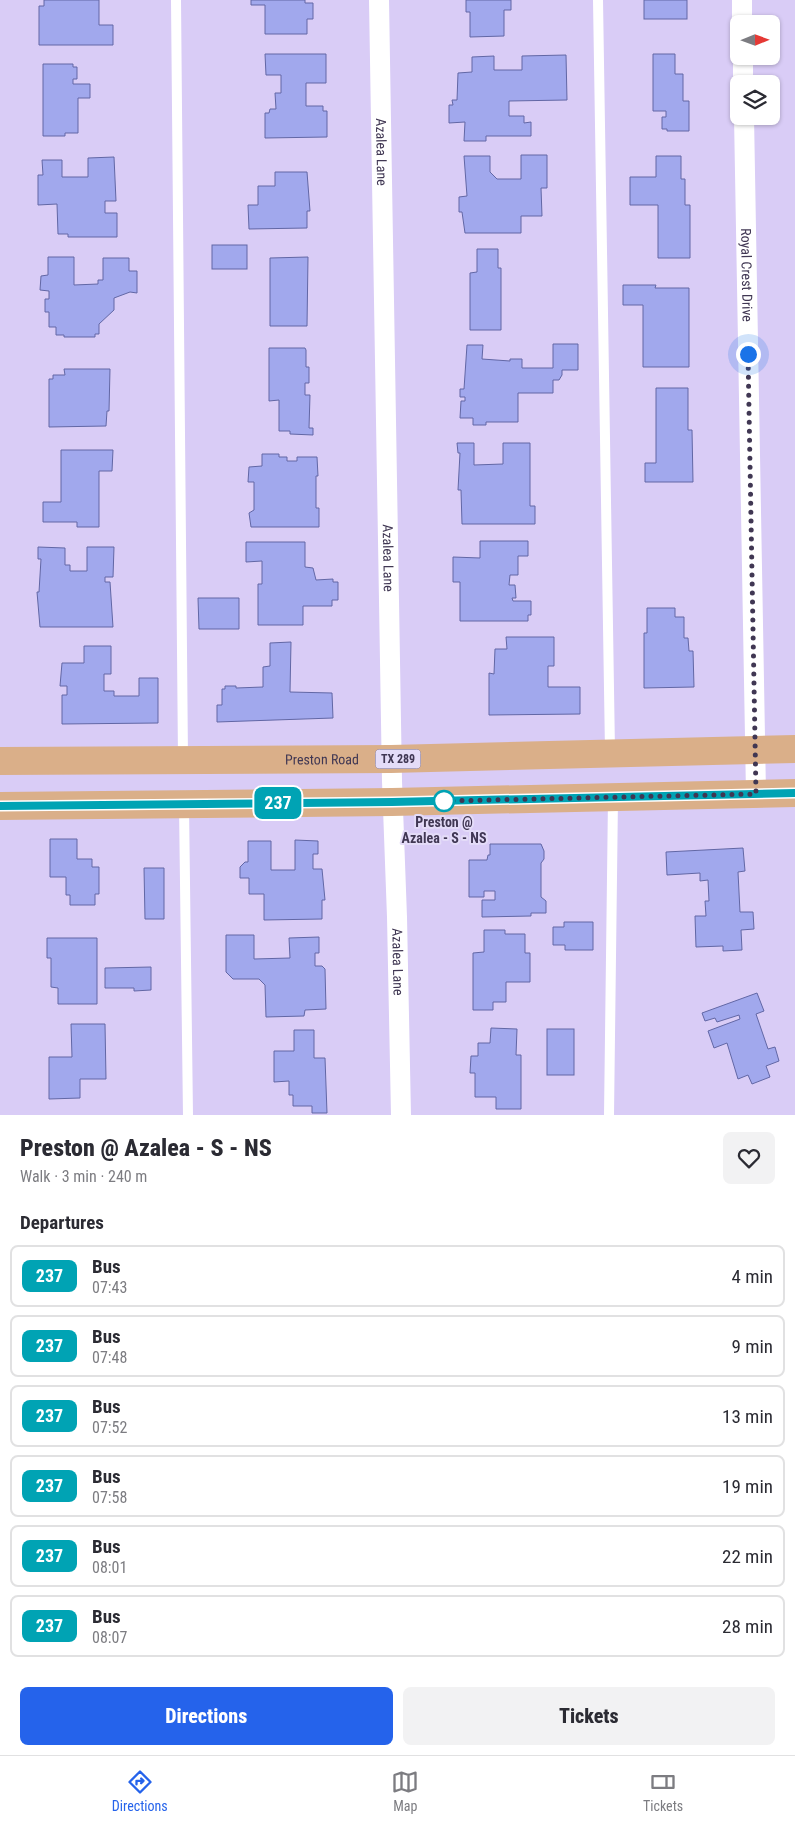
<!DOCTYPE html>
<meta charset="utf-8">
<style>
body{margin:0;font-family:"Roboto Condensed",sans-serif;background:#f2f2f3;color:#2b2b33;height:100vh;display:flex;flex-direction:column;font-size:19px;white-space:nowrap}
*{box-sizing:border-box;margin:0}
p{font-size:16px;color:#7c7c81}
.icon{flex:none;width:28px;height:28px;fill:none;stroke:currentColor;stroke-width:2;stroke-linecap:round;stroke-linejoin:round}
.map{position:relative;height:1115px;overflow:hidden}
.panel{display:flex;flex-direction:column;background:#fff;flex:1}
.panel>*{flex:none}
.badge{padding:0 10px;border-radius:8px;font-size:18px;line-height:32px}
.needle{width:32px;rotate:89deg}
.fabs{position:absolute;left:730px;top:15px;display:grid;gap:10px}
.fabs a{display:grid;place-items:center;width:50px;height:50px;border-radius:8px;background:#fff;box-shadow:0 1px 4px #0004;font-size:25px}
.you{position:absolute;width:25px;height:25px;margin:-12px;border:4px solid #fff;border-radius:50%;background:#1a73e8;box-shadow:0 0 0 8px #1a73e833}
.map>.badge{position:absolute;translate:-50% -50%;box-shadow:0 0 0 2px #fff}
h2{padding:0 20px;font-size:19px;line-height:45px}
.round{display:grid;place-items:center;flex:none;width:52px;height:52px;border-radius:8px;background:#f2f2f3}
.overview{display:flex;align-items:center;justify-content:space-between;height:85px;padding:0 20px}
h1{font-size:24px;font-weight:800;line-height:38px}
.action{display:flex;gap:10px;margin-top:auto;padding:10px 20px}
.action a{flex:1;height:58px;border-radius:8px;background:#2563eb;color:#fff;font-size:20px;font-weight:800;line-height:58px;text-align:center}
.action a+a{background:#f2f2f3;color:#2b2b33}
ul{padding:0;list-style:none}
li{display:flex;align-items:center;gap:15px;height:62px;margin:0 10px 8px;padding:0 10px;border:2px solid #e1e1e2;border-radius:8px}
li div{flex:1}
li b{display:block;font-size:19px}
li em{font-style:normal}
li .badge{min-width:55px;font-weight:700;text-align:center}
.dock{display:flex;justify-content:space-around;align-items:center;height:70px;border-top:1px solid #e1e1e2;background:#fff;font-size:14px;color:#7c7c81}
.dock a{display:grid;justify-items:center;gap:2px}
.dock .selected{color:#2563eb}
.map>svg:first-child{display:block}
</style>
<div class="map">
<svg width="795" height="1115" viewBox="0 0 795 1115">
<rect width="100%" height="100%" fill="#d9ccf6"/>
<!-- building -->
<g fill="#a1a8ed" stroke="#6267a5">
<path d="M44,0H99V25H113V45H39V6H44Z"/>
<path d="M251,0H305V3H313V19H307V34H265V5H251Z"/>
<path d="M466,0H511V10H504V36L470,37V12H466Z"/>
<rect x="644" y="0" width="43" height="19"/>
<path d="M265,54H326V83H306V106H323V111H327V137L265,138V113H269L270,109H276L275,93H281V75H266Z"/>
<path d="M653,54H675V74H683V101H689V131H667V129H662V117H666V111H653Z"/>
<path d="M566,55L567,100L509,101V116H524V123L531,122V136H486V141H464L465,122L449,123V105H453L452,100H457L458,73L472,72V57L494,56V70H522V56Z"/>
<path d="M43,64H73V67H77V79H73V84H90V98H78V133H65V136H43Z"/>
<path d="M521,155H547V188H541L542,216H521V233H465L462,212H459V197L467,196L464,156H490V172L497,179H521Z"/>
<path d="M656,156H681V179H685V205H690V258H658V205H630V177H656Z"/>
<path d="M114,157L116,201H105V213H117V237H68V234H58L57,204L38,205V175H43L42,160H62V177H88V158Z"/>
<path d="M275,172H307L310,211H307V228L249,229L248,205H258V186H275Z"/>
<rect x="212" y="245" width="35" height="24"/>
<path d="M477,249H498V268H501V330H470V273L477,272Z"/>
<path d="M48,257H74V285L98,284V280H103V258H129V271H137V293L130,292L114,298V310L99,324V334H95V337H64V335H56V327H49V312H45V299H49V291L40,290L41,276L48,275Z"/>
<path d="M308,257L307,326H270V258Z"/>
<path d="M623,285H656L655,288H689V367H643V305H623Z"/>
<path d="M553,344H578V370H562V375L559,380H553V393H518V422H486V425H473V418H460L461,401H465V397H460V389H464L467,345H483L482,359L510,361V359H522V368H553Z"/>
<path d="M269,348H305L306,350V367H309V383H305V395H310L309,428H313V435L290,434V431H279V400L269,401Z"/>
<path d="M64,369H110L109,411H107L106,426L49,427V379H53V375H65Z"/>
<path d="M656,388H688V430H692L693,482H645V463H656Z"/>
<path d="M457,443H474V465L503,464V443H530V506H535V524H462L461,490H458L460,453H458Z"/>
<path d="M61,450H113L112,471H99V527H77V522H43V502H61Z"/>
<path d="M262,454H279V457H287V461H297V457H317L318,476H316V508H319V527H251L249,513L254,510V482H248L249,467L262,466Z"/>
<path d="M480,541H528V556H518V575H510L509,585H515L516,598H512L513,601H531V615H528V621H460V582H453V557L480,558Z"/>
<path d="M246,542H305V567L313,568L316,580L333,579V582H338V600H332V606H303V625H258V584H262V561L246,562Z"/>
<path d="M38,547L65,548V565H70V571H87V547H114L113,577H105V582H110L113,627H40L37,592H39L41,559H38Z"/>
<path d="M198,598H239V629H199Z"/>
<path d="M647,608H675V617H684V638H688L689,651H693L694,687L644,688V633H647Z"/>
<path d="M506,637H554V666H548V687H580V714L489,715V673L494,674L495,649H507Z"/>
<path d="M291,642L290,692L332,693L333,718L217,722V705H222V689H225V686H236V688L263,687V667L270,666V643Z"/>
<path d="M84,646H111V674H104V691H114V696H139V678H158V723L62,724V695H67V686H60L62,663H84Z"/>
<path d="M50,839H77V859H92V867H99V894H95V905H70V895H66V877H50Z"/>
<path d="M295,840L318,841V854H313V869H322L325,900H322V919L264,920V894H249V878H240V867L245,862H248V841H271V870H295Z"/>
<path d="M490,844H541L544,851V859L541,863V897L546,901V913H531V916L482,917V900H495V891H484V897H469V860H487L488,855H490Z"/>
<path d="M743,848L745,871L738,872L740,912H753L754,929L741,930L742,950L723,951V946L696,947L695,916H706L705,901H709L708,880L700,881V873L667,875L666,852Z"/>
<path d="M144,868H164V919H145Z"/>
<path d="M564,922H593V950H565V945H553V927H564Z"/>
<path d="M484,930H505V934H525V953H530V982H506V1002H493V1010H473V953L484,952Z"/>
<path d="M226,935H254V959L290,958L289,938L319,937V953H315V966H322L325,969L326,1009L305,1010L304,1016L266,1017L265,985L259,979H233L226,972Z"/>
<path d="M47,938H97V1004H58V988L51,987V958H47Z"/>
<path d="M151,967V990L134,991V988H105V968Z"/>
<path d="M757,993L764,1011L756,1014L768,1049L775,1047L779,1061L766,1066L770,1077L752,1084L748,1075L738,1079L727,1043L714,1048L708,1031L740,1019L739,1015L717,1022L715,1018L705,1021L702,1013Z"/>
<path d="M71,1024H105L106,1079H80V1098L49,1099V1057H72Z"/>
<path d="M491,1028L517,1029L516,1055H521V1109H496V1097H475V1073H470L471,1056H478V1043H490Z"/>
<rect x="547" y="1029" width="27" height="46"/>
<path d="M294,1030H314V1058H325L327,1113H312V1106H293V1095H289V1081L274,1082V1051H294Z"/>
</g>
<g fill="none" stroke-linecap="round" stroke-linejoin="round">
<!-- service -->
<g stroke="#fff" stroke-width="10">
<path d="M176,0L183,759"/>
<path d="M598,0L610,751"/>
<path d="M184,805L188,1115"/>
<path d="M609,1115L613,798"/>
</g>
<!-- minor -->
<g stroke="#fff" stroke-width="20">
<path id="s1" d="M379,0L392,781L397,917L401,1115"/>
<path d="M742,0V24"/>
<path d="M743,56V84"/>
<path id="s2" d="M744,116L756,794"/>
</g>
<!-- primary -->
<g stroke="#daaf89" stroke-width="28">
<path id="s3" d="M0,761L391,759L795,749"/>
<path d="M0,806L392,802L795,793"/>
</g>
</g>
<g fill="none" stroke-linecap="round" stroke-linejoin="round">
<!-- line casing -->
<g stroke="#fff" stroke-width="11">
<path id="line" d="M0,806L392,802L795,793"/>
</g>
<!-- line -->
<use href="#line" stroke="#00a3b4" stroke-width="8"/>
<!-- walk -->
<path stroke="#403753" stroke-width="5" stroke-dasharray="0 9" d="M444,801L756,794L748,354"/>
</g>
<!-- markers -->
<circle fill="#fff" stroke="#00a3b4" stroke-width="2.5" cx="444" cy="801" r="10"/>
<g text-anchor="middle" stroke-width="4" stroke-linejoin="round" paint-order="stroke">
<!-- shield labels -->
<rect fill="#e4dcf8" stroke="#716884" stroke-width="1" x="375.5" y="749.5" width="45" height="19" rx="4"/>
<g font-size="12" font-weight="bold" fill="#403753">
<text x="398" y="763">TX 289</text>
</g>
<!-- street labels -->
<g font-size="14" fill="#403753" stroke="#e4dcf8">
<text dy="5" stroke="none"><textPath href="#s1" startOffset="152">Azalea Lane</textPath></text>
<text dy="5" stroke="none"><textPath href="#s2" startOffset="159">Royal Crest Drive</textPath></text>
<text dy="5" stroke="none"><textPath href="#s1" startOffset="558">Azalea Lane</textPath></text>
<text dy="5" stroke="none"><textPath href="#s3" startOffset="322">Preston Road</textPath></text>
<text dy="5" stroke="none"><textPath href="#s1" startOffset="962">Azalea Lane</textPath></text>
</g>
<!-- stop labels -->
<g font-size="14" font-weight="bold" fill="#403753" stroke="#e4dcf8">
<text x="444" y="827">Preston @<tspan x="444" dy="16">Azalea - S - NS</tspan></text>
</g>
</g>
</svg>
<div class="fabs">
<a><svg class="needle" viewBox="-14 -14 28 28"><path d="M0-13l5 13h-10z" fill="#e53935"/><path d="M0 13l5-13h-10z" fill="#7c7c81"/></svg></a>
<a><svg class="icon" aria-label="layers" viewBox="0 0 24 24"><path d="M12 4l9 5-9 5-9-5zM3 14l9 5 9-5"/></svg></a>
</div>
<div class="you" style="left:748px;top:354px"></div>
<b class="badge" style="left:278px;top:803px;background:#00a3b4;color:#fff">237</b>
</div>
<section class="panel">
<div class="overview"><div><h1>Preston @ Azalea - S - NS</h1><p>Walk · 3 min · 240 m</p></div><a class="round"><svg class="icon" aria-label="heart" viewBox="0 0 24 24"><path d="M12 20l-8-8c-3-5 5-10 8-4 3-6 11-1 8 4z"/></svg></a></div>
<h2>Departures</h2>
<ul>
<li><span class="badge" style="background:#00a3b4;color:#fff">237</span><div><b>Bus</b><p>07:43</p></div><em>4 min</em></li>
<li><span class="badge" style="background:#00a3b4;color:#fff">237</span><div><b>Bus</b><p>07:48</p></div><em>9 min</em></li>
<li><span class="badge" style="background:#00a3b4;color:#fff">237</span><div><b>Bus</b><p>07:52</p></div><em>13 min</em></li>
<li><span class="badge" style="background:#00a3b4;color:#fff">237</span><div><b>Bus</b><p>07:58</p></div><em>19 min</em></li>
<li><span class="badge" style="background:#00a3b4;color:#fff">237</span><div><b>Bus</b><p>08:01</p></div><em>22 min</em></li>
<li><span class="badge" style="background:#00a3b4;color:#fff">237</span><div><b>Bus</b><p>08:07</p></div><em>28 min</em></li>
</ul>
<div class="action"><a>Directions</a><a>Tickets</a></div>
</section>
<nav class="dock">
<a class="selected"><svg class="icon" aria-label="directions" viewBox="0 0 24 24"><path d="M12 3l9 9-9 9-9-9zM9 14v-3h6M13 9l2 2-2 2"/></svg>Directions</a>
<a><svg class="icon" aria-label="map" viewBox="0 0 24 24"><path d="M3 6l6-2 6 2 6-2v14l-6 2-6-2-6 2zM9 4v14M15 6v14"/></svg>Map</a>
<a><svg class="icon" aria-label="tickets" viewBox="0 0 24 24"><path d="M3 7h18v10H3zM15 7v10"/></svg>Tickets</a>
</nav>
